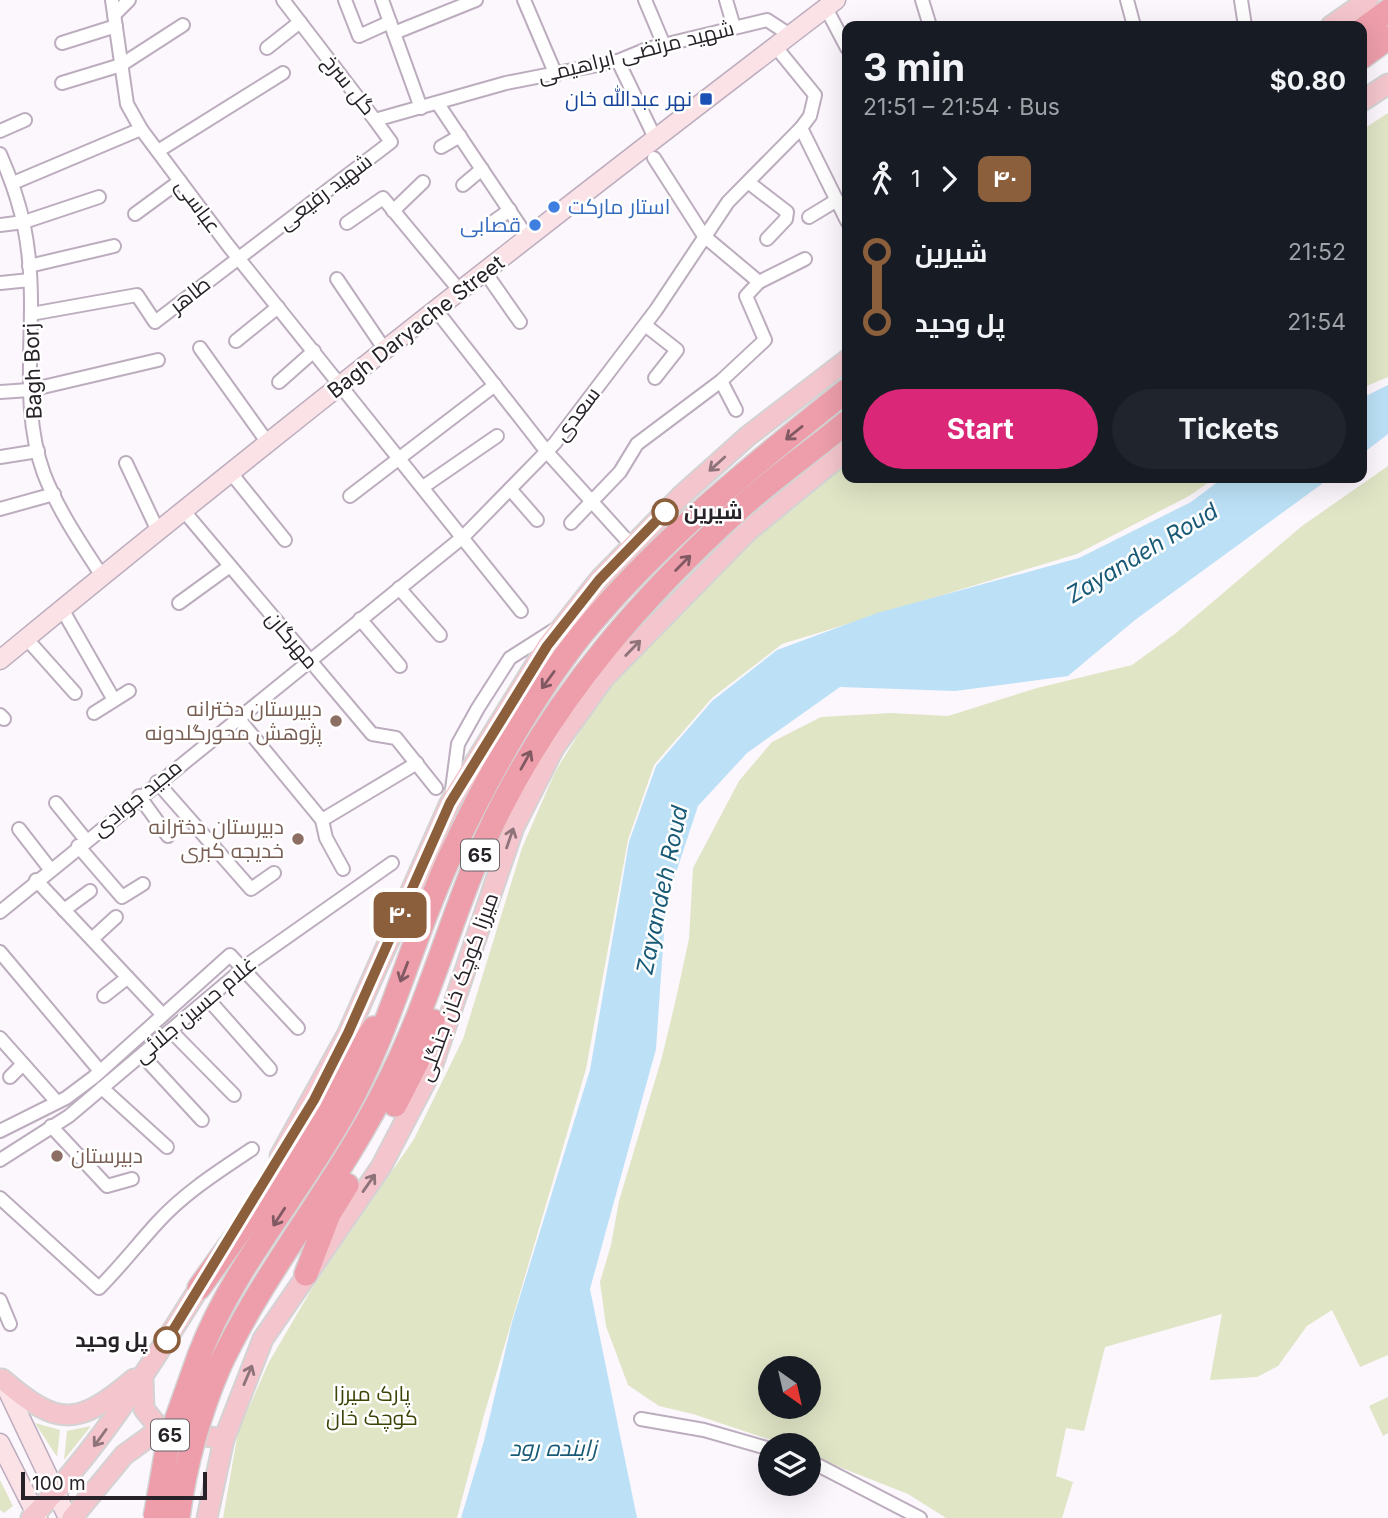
<!DOCTYPE html>
<meta charset="utf-8">
<style>
body{margin:0;font-family:Inter,Cairo,sans-serif;background:#20242c;color:#f1f3f6;height:100vh;display:flex;flex-direction:column;font-size:26px;white-space:nowrap}
*{box-sizing:border-box;margin:0}
p{font-size:23px;color:#9ea1a6}
.icon{flex:none;width:38px;height:38px;fill:none;stroke:currentColor;stroke-width:2;stroke-linecap:round;stroke-linejoin:round}
.map{position:relative;flex:1;overflow:hidden}
.drawer{position:absolute;left:842px;top:21px;width:525px;height:462px;display:flex;flex-direction:column;background:#171b24;border-radius:14px;box-shadow:0 7px 28px #0002}
.drawer>*{flex:none}
.badge{padding:0 14px;border-radius:10px;font-size:24px;line-height:46px}
.needle{width:46px;rotate:146deg}
.tools{position:absolute;left:758px;top:1356px;display:grid;gap:14px}
.tools a{display:grid;place-items:center;width:63px;height:63px;border-radius:50%;background:#171b24;box-shadow:0 7px 28px #0002;font-size:35px}
.scale{position:absolute;left:21px;bottom:18px;width:186px;box-sizing:border-box;padding-left:7px;border:4px solid #272128;border-top:0;font-size:19px;line-height:24px;white-space:nowrap;color:#272128;-webkit-text-stroke:5px #fff;paint-order:stroke}
.map>.badge{position:absolute;translate:-50% -50%;box-shadow:0 0 0 4px #fff}
.legs{display:flex;align-items:center;gap:10px;height:77px;padding:0 21px;font-size:23px}
.legs p{margin-inline-start:auto}
.headline{display:flex;align-items:center;justify-content:space-between;height:119px;padding:0 21px}
h1{font-size:38px;font-weight:700;line-height:52px}
.primary-button{display:flex;gap:14px;margin-top:auto;padding:14px 21px}
.primary-button a{flex:1;height:80px;border-radius:42px;background:#db2777;color:#fff;font-size:28px;font-weight:700;line-height:80px;text-align:center}
.primary-button a+a{background:#20242c;color:#f1f3f6}
ul{padding:0 21px;list-style:none}
li{display:flex;align-items:center;gap:24px;height:70px;font-size:26px}
li i{display:grid;place-items:center;width:10px;height:100%;margin:0 9px;background:currentColor}
li i::after{content:'';width:18px;height:18px;margin:-9px;border:5px solid;border-radius:50%;background:#171b24}
li p{margin-inline-start:auto}
li:first-child i{background:linear-gradient(#0000 50%,currentColor 0)}
li:last-child i{background:linear-gradient(currentColor 50%,#0000 0)}
.map>svg:first-child{display:block}
</style>
<div class="map">
<svg width="1388" height="1518" viewBox="0 0 1388 1518">
<rect width="100%" height="100%" fill="#fcf6fd"/>
<!-- green -->
<g fill="#e0e5c6" fill-rule="evenodd">
<path d="M1388,113V377L1362,388V130Z"/>
<path d="M847,464V478H1215L1189,496L1077,554L782,644L712,698L654,765L628,840L586,1069L484,1415L457,1518H223L238,1432L269,1362L314,1285L414,1139L463,1039L522,848L555,772L595,707L633,658L753,537Z"/>
<path d="M1388,466V1355L1360,1367L1332,1310L1307,1326L1278,1366L1257,1377L1210,1380L1222,1314L1105,1347L1084,1431L1066,1428L1056,1476L1073,1482L1062,1518H946L908,1494L809,1455L808,1446L786,1445L693,1414L659,1406L628,1385L606,1326L600,1282L611,1245L619,1201L662,1057L675,1003L689,939L693,868L739,781L772,742L821,717L891,713L948,716L1037,688L1132,665L1176,633L1302,526ZM770,1368H808V1407H770Z"/>
<path d="M1388,1397V1433L1383,1436L1369,1406Z"/>
<path d="M35,1423L60,1430L57,1457Z"/>
<path d="M91,1426L64,1460L67,1431Z"/>
<path d="M0,1480L13,1506L4,1513L0,1510Z"/>
</g>
<!-- water -->
<g fill="#bce1f6">
<path d="M1388,385V434L1362,454V398Z"/>
<path d="M1223,478H1330L1135,620L1068,676L955,691L840,687L747,753L698,806L666,903L656,1049L590,1289L637,1518H461L484,1441L512,1322L590,1070L629,842L656,766L712,701L777,650L877,613L1079,558L1191,502Z"/>
</g>
<g fill="none" stroke-linecap="round" stroke-linejoin="round">
<!-- street casing -->
<g stroke="#bcadbe" stroke-width="16">
<g id="street">
<path d="M112,0L127,104L141,129L227,244L521,611"/>
<path d="M283,0L375,120L506,83L618,61L647,49L767,20L790,35"/>
<path d="M345,0L359,36L390,22"/>
<path d="M382,0L421,108"/>
<path d="M524,0L556,75"/>
<path d="M645,0L664,45"/>
<path d="M726,0L734,27"/>
<path d="M922,0L930,26"/>
<path d="M1127,0L1134,26"/>
<path d="M1241,0L1245,26"/>
<path d="M826,8L847,48"/>
<path d="M114,15L129,0"/>
<path d="M394,33L476,0"/>
<path d="M62,43L116,26"/>
<path d="M775,46L815,95L810,116L801,128L847,221"/>
<path d="M267,48L300,22"/>
<path d="M618,61L655,138"/>
<path d="M62,83L121,65L183,25"/>
<path d="M438,104L528,238"/>
<path d="M0,131L25,120"/>
<path d="M441,147L460,136"/>
<path d="M158,151L283,73"/>
<path d="M0,154C23,206 31,246 31,304C31,360 24,420 44,474C58,510 81,544 102,576"/>
<path d="M654,158L704,236L759,282L805,259"/>
<path d="M748,182L787,212L786,219L767,239"/>
<path d="M13,183L141,129"/>
<path d="M463,185L482,169"/>
<path d="M393,211L423,182"/>
<path d="M135,214L180,181"/>
<path d="M809,217L837,200"/>
<path d="M493,222L510,210"/>
<path d="M347,223L383,198L460,291"/>
<path d="M0,225L24,222L99,197"/>
<path d="M29,266L114,246"/>
<path d="M485,272L520,322"/>
<path d="M337,279L385,350"/>
<path d="M0,283L30,280"/>
<path d="M436,310L547,452L632,546"/>
<path d="M31,314L137,295L155,322L391,142L375,120"/>
<path d="M645,325L677,350L655,378"/>
<path d="M236,341L278,307"/>
<path d="M200,348L268,443"/>
<path d="M721,381L736,410"/>
<path d="M279,382L314,351"/>
<path d="M0,392L30,390L158,360"/>
<path d="M0,457L38,451"/>
<path d="M126,463L158,531"/>
<path d="M231,473L285,540"/>
<path d="M423,487L497,436"/>
<path d="M510,489L537,520"/>
<path d="M350,496L495,385"/>
<path d="M0,509L54,494"/>
<path d="M183,510L372,734L396,738L436,788"/>
<path d="M571,523L620,472L637,444L721,381L765,340L746,296L759,282"/>
<path d="M399,588L440,635"/>
<path d="M179,603L230,566"/>
<path d="M62,609L114,700"/>
<path d="M360,619L400,666"/>
<path d="M26,638L75,693"/>
<path d="M94,713L129,691"/>
<path d="M0,715L4,719"/>
<path d="M238,718L322,820L326,838L343,869"/>
<path d="M157,782L251,889L274,873"/>
<path d="M139,796L168,836"/>
<path d="M451,797L458,744L478,708L510,658L554,630"/>
<path d="M56,803L86,840"/>
<path d="M322,820L417,763"/>
<path d="M19,829L50,869"/>
<path d="M78,846L122,897L143,884"/>
<path d="M36,880L162,1014"/>
<path d="M64,910L90,891"/>
<path d="M0,912L463,537L555,443L656,310L728,202L801,128"/>
<path d="M92,939L116,917"/>
<path d="M0,952L100,1071"/>
<path d="M104,996L127,978"/>
<path d="M208,999L270,1069"/>
<path d="M171,1031L234,1095"/>
<path d="M0,1038L57,1102"/>
<path d="M142,1055L202,1120"/>
<path d="M10,1077L23,1064"/>
<path d="M102,1088L167,1147"/>
<path d="M51,1126L107,1186L132,1179"/>
<path d="M0,1131L66,1098L94,1077L230,955L298,1028"/>
<path d="M0,1160L69,1116L250,963L392,863"/>
<path d="M0,1198L99,1288C120,1267 137,1245 157,1223C184,1193 219,1171 252,1149"/>
<path d="M0,1300L10,1324"/>
<path d="M641,1419L704,1430L770,1449"/>
<path d="M808,1460L920,1518"/>
</g>
</g>
<!-- secondary casing -->
<g stroke="#bcadbe" stroke-width="21">
<g id="secondary">
<path d="M0,660C274,434 554,215 836,0"/>
<path d="M2,1379L68,1518"/>
<path d="M0,1443L38,1518"/>
</g>
</g>
<!-- primary casing -->
<g stroke="#d4d3d4" stroke-width="23">
<g id="primary">
<path d="M1331,26L1368,0"/>
<path d="M1362,101L1388,84"/>
<path d="M280,1156L348,1033L450,803L547,646L599,580L682,495L748,436L847,360"/>
<path d="M2,1379C58,1427 77,1427 134,1379"/>
<path d="M143,1380L144,1409L160,1429L224,1439"/>
<path d="M31,1518C101,1446 153,1362 206,1277"/>
<path d="M72,1518L124,1455L160,1429"/>
<path d="M207,1518L224,1439L263,1339L381,1167L430,1073L514,827L554,748L604,678L748,531L847,450"/>
</g>
</g>
<!-- highway casing -->
<g stroke="#d4d3d4" stroke-width="26">
<g id="highway">
<path d="M1362,30L1388,11"/>
<path d="M1362,57L1388,38"/>
<path d="M395,1105L417,1062L433,1021"/>
<path d="M306,1274L329,1214L347,1185"/>
<path d="M199,1288L286,1167L374,1028"/>
<path d="M199,1356C232,1268 299,1194 345,1111C390,1030 412,938 451,854C487,778 529,701 581,635C657,542 753,465 847,390"/>
<path d="M220,1365C268,1264 342,1178 391,1077C435,989 457,892 502,805C561,690 644,595 739,509C773,478 812,451 847,422"/>
</g>
</g>
<!-- street -->
<use href="#street" stroke="#fff" stroke-width="12"/>
<!-- secondary -->
<use href="#secondary" stroke="#fae2e6" stroke-width="18"/>
<!-- primary -->
<use href="#primary" stroke="#f4c5cc" stroke-width="19"/>
<!-- highway -->
<use href="#highway" stroke="#ed9eaa" stroke-width="23"/>
<!-- highway-bridge casing -->
<g stroke="#d4d3d4" stroke-width="26" stroke-linecap="butt">
<g id="highway-bridge">
<path d="M155,1518L168,1443L199,1356"/>
<path d="M178,1518C185,1464 199,1414 220,1365"/>
</g>
</g>
<!-- highway-bridge -->
<use href="#highway-bridge" stroke="#ed9eaa" stroke-width="23"/>
</g>
<!-- one-way arrows -->
<defs><path id="oneway-shaft" d="M-6 0H5M1.5-3L5.5 0L1.5 3" fill="none" stroke-width="1.6" stroke-linecap="round" stroke-linejoin="round" transform="scale(1.75)"/></defs>
<g stroke="#805962">
<use href="#oneway-shaft" transform="translate(794 433) rotate(141)"/>
<use href="#oneway-shaft" transform="translate(683 563) rotate(-45)"/>
<use href="#oneway-shaft" transform="translate(548 680) rotate(126)"/>
<use href="#oneway-shaft" transform="translate(526 760) rotate(-61)"/>
<use href="#oneway-shaft" transform="translate(404 972) rotate(111)"/>
<use href="#oneway-shaft" transform="translate(279 1217) rotate(123)"/>
</g>
<g stroke="#8e737a">
<use href="#oneway-shaft" transform="translate(717 464) rotate(138)"/>
<use href="#oneway-shaft" transform="translate(633 648) rotate(-46)"/>
<use href="#oneway-shaft" transform="translate(510 838) rotate(-71)"/>
<use href="#oneway-shaft" transform="translate(369 1183) rotate(-55)"/>
<use href="#oneway-shaft" transform="translate(248 1375) rotate(-67)"/>
<use href="#oneway-shaft" transform="translate(100 1438) rotate(126)"/>
</g>
<g fill="none" stroke-linecap="round" stroke-linejoin="round">
<!-- line-1 casing -->
<g stroke="#fff" stroke-width="16">
<path id="line-1" d="M167,1340L314,1100L348,1033L450,803L547,646L599,580L665,512"/>
</g>
<!-- line-1 -->
<use href="#line-1" stroke="#8b5e3c" stroke-width="10"/>
</g>
<!-- markers -->
<rect fill="#1a4fb4" stroke="#fff" stroke-width="2.5" x="699" y="92" width="14" height="14" rx="3.5"/>
<g fill="#3f7fe0" stroke="#fff" stroke-width="2.5">
<circle cx="554" cy="207" r="7"/>
<circle cx="535" cy="225" r="7"/>
</g>
<g fill="#fff" stroke="#8b5e3c" stroke-width="3.5">
<circle cx="665" cy="512" r="12"/>
<circle cx="167" cy="1340" r="12"/>
</g>
<g fill="#8d6e63" stroke="#fff" stroke-width="2.5">
<circle cx="336" cy="721" r="7"/>
<circle cx="298" cy="839" r="7"/>
<circle cx="57" cy="1156" r="7"/>
</g>
<g text-anchor="middle" stroke-width="5" stroke-linejoin="round" paint-order="stroke">
<!-- shield labels -->
<g fill="#fff" stroke="#686468" stroke-width="2">
<rect x="461" y="839.5" width="38" height="31" rx="5"/>
<rect x="151" y="1419.5" width="38" height="31" rx="5"/>
</g>
<g font-size="19" font-weight="bold" fill="#272128">
<text x="480" y="862">65</text>
<text x="170" y="1442">65</text>
</g>
<!-- street labels -->
<g font-size="21" fill="#272128" stroke="#fff">
<text transform="translate(636 52) rotate(-14)" y="7">شهید مرتضی ابراهیمی</text>
<text transform="translate(349 85) rotate(51)" y="7">گل سرخ</text>
<text transform="translate(325 192) rotate(-37)" y="7">شهید رفیعی</text>
<text transform="translate(198 206) rotate(54)" y="7">عباسی</text>
<text transform="translate(190 295) rotate(-38)" y="7">طاهر</text>
<text transform="translate(416 327) rotate(-38)" y="7">Bagh Daryache Street</text>
<text transform="translate(33 371) rotate(-92)" y="7">Bagh Borj</text>
<text transform="translate(577 414) rotate(-53)" y="7">سعدی</text>
<text transform="translate(292 640) rotate(50)" y="7">مهرگان</text>
<text transform="translate(137 798) rotate(-39)" y="7">مجید جوادی</text>
<text transform="translate(458 987) rotate(-70)" y="7">میرزا کوچک خان جنگلی</text>
<text transform="translate(195 1010) rotate(-40)" y="7">غلام حسین جلائی</text>
</g>
<!-- transit labels -->
<g font-size="21" fill="#164399" stroke="#fff" text-anchor="end">
<text x="692" y="106">نهر عبدالله خان</text>
</g>
<!-- shop labels -->
<g font-size="21" fill="#366cbe" stroke="#fff" text-anchor="start">
<text x="568" y="214">استار مارکت</text>
<text x="521" y="232" text-anchor="end">قصابی</text>
</g>
<!-- stop labels -->
<g font-size="21" font-weight="bold" fill="#272128" stroke="#fff" text-anchor="start">
<text x="684" y="519">شیرین</text>
<text x="148" y="1347" text-anchor="end">پل وحید</text>
</g>
<!-- education labels -->
<g font-size="21" fill="#785e54" stroke="#fff" text-anchor="end">
<text x="322" y="716">دبیرستان دخترانه<tspan x="322" dy="24">پژوهش محورگلدونه</tspan></text>
<text x="284" y="834">دبیرستان دخترانه<tspan x="284" dy="24">خدیجه کبری</tspan></text>
<text x="71" y="1163" text-anchor="start">دبیرستان</text>
</g>
<!-- park labels -->
<g font-size="21" fill="#3d4306" stroke="#fff">
<text x="372" y="1401">پارک میرزا<tspan x="372" dy="24">کوچک خان</tspan></text>
</g>
<!-- water labels -->
<g font-size="23" font-style="italic" fill="#185a76" stroke="#fff">
<text transform="translate(1142 553) rotate(-31)" y="8">Zayandeh Roud</text>
<text transform="translate(662 890) rotate(-78)" y="8">Zayandeh Roud</text>
<text x="553" y="1456">زاینده رود</text>
</g>
</g>
</svg>
<div class="tools">
<a><svg class="needle" viewBox="-14 -14 28 28"><path d="M0-13l5 13h-10z" fill="#e53935"/><path d="M0 13l5-13h-10z" fill="#9ea1a6"/></svg></a>
<a><svg class="icon" aria-label="layers" viewBox="0 0 24 24"><path d="M12 4l9 5-9 5-9-5zM3 14l9 5 9-5"/></svg></a>
</div>
<div class="scale">100 m</div>
<b class="badge" style="left:400px;top:915px;background:#8b5e3c;color:#fff">۴۰</b>
<section class="drawer">
<div class="headline"><div><h1>3 min</h1><p>21:51 – 21:54 · Bus</p></div><b>$0.80</b></div>
<div class="legs"><svg class="icon" aria-label="walk" viewBox="0 0 24 24"><circle cx="13" cy="4" r="2"/><path d="M13 8l-2 6 4 7M11 14l-3 7M7 12l3-4h3l4 4"/></svg>1<svg class="icon" aria-label="forward" viewBox="0 0 24 24"><path d="M9 5l7 7-7 7"/></svg><b class="badge" style="background:#8b5e3c;color:#fff">۴۰</b></div>
<ul>
<li><i style="color:#8b5e3c"></i><b>شیرین</b><p>21:52</p></li>
<li><i style="color:#8b5e3c"></i><b>پل وحید</b><p>21:54</p></li>
</ul>
<div class="primary-button"><a>Start</a><a>Tickets</a></div>
</section>
</div>
